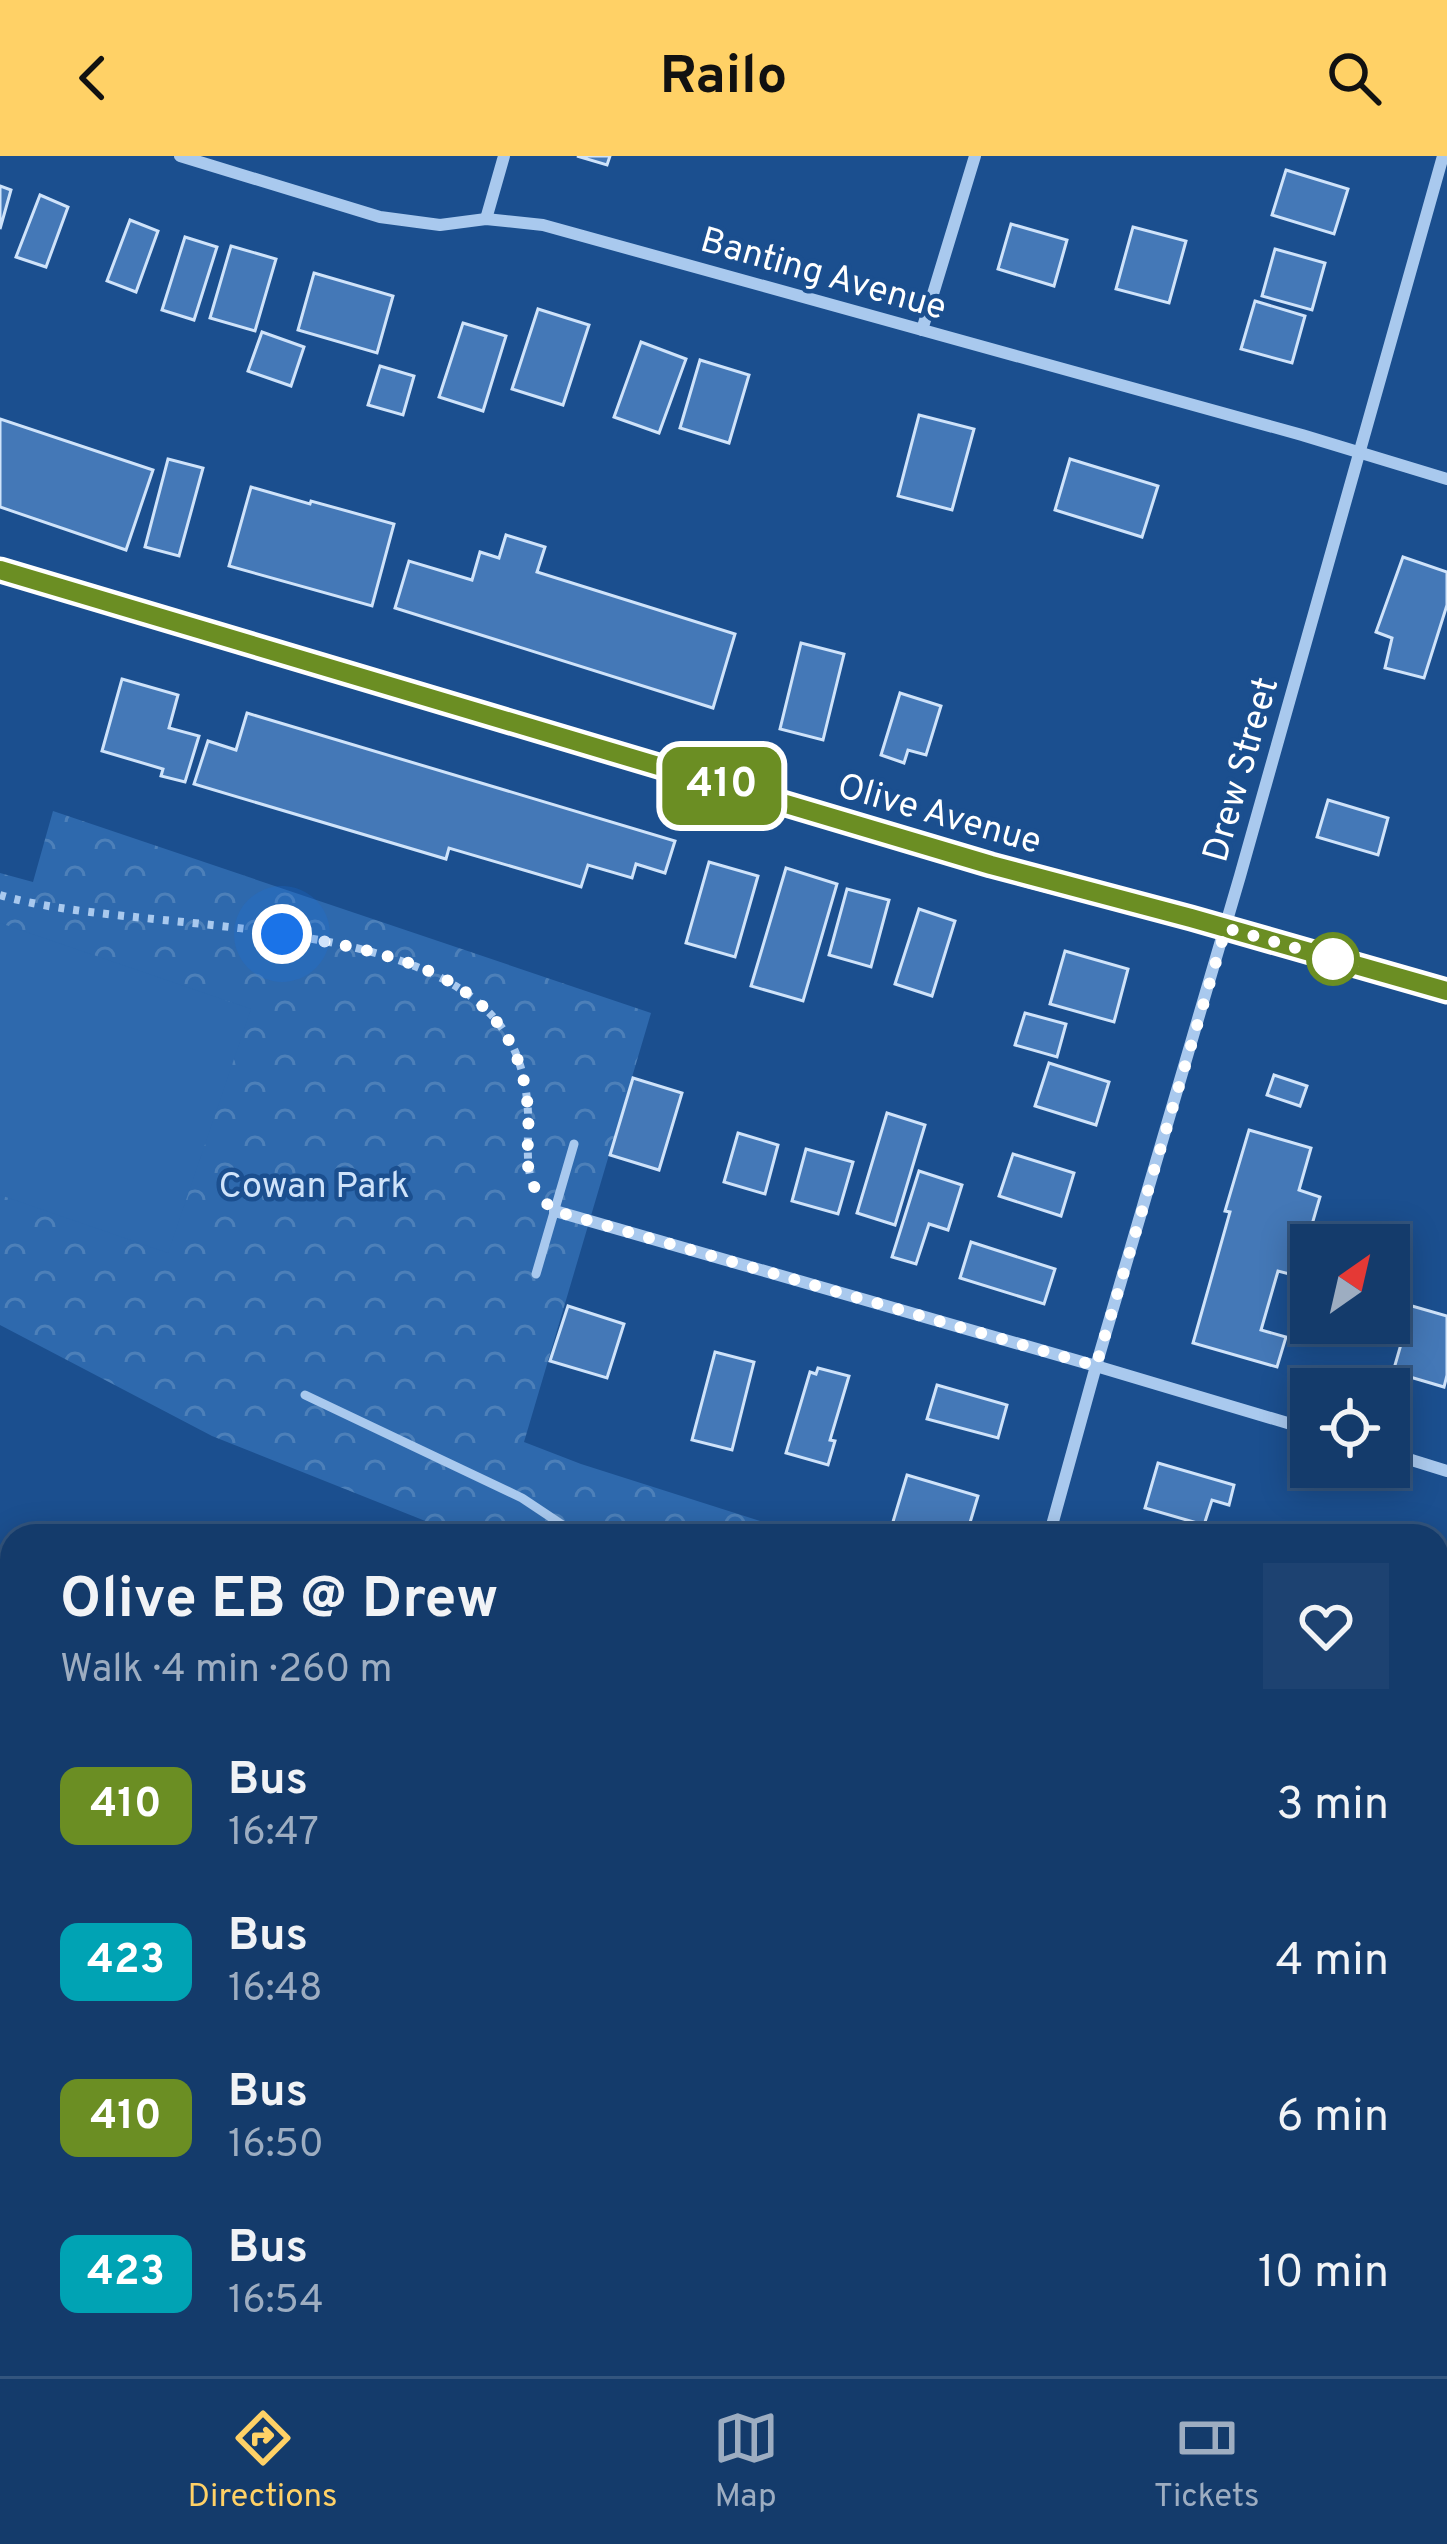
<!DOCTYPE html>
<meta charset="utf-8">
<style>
body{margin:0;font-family:Overpass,sans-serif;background:#1d4271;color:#f1f3f6;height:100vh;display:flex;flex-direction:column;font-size:45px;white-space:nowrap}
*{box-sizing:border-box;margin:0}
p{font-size:39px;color:#9dadc1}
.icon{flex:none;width:66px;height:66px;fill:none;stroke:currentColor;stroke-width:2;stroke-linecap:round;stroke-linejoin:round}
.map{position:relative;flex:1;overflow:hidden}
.drawer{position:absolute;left:0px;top:1368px;width:1449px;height:852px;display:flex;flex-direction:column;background:#143b6b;border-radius:36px 36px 0 0;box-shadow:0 6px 30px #0003,0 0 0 3px #33557e}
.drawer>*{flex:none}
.badge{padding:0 24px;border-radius:18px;font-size:42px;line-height:78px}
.needle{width:78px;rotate:34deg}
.controls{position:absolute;left:1290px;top:1068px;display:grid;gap:24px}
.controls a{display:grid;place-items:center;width:120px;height:120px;border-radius:0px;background:#143b6b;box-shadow:0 6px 30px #0003,0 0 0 3px #33557e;font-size:60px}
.you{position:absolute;width:60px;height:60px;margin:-30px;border:9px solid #fff;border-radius:50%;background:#1a73e8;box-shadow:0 0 0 18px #1a73e833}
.map>.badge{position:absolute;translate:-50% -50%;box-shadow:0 0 0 6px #fff}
.round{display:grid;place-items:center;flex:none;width:126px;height:126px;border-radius:0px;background:#1d4271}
.overview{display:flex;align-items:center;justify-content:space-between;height:204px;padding:0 60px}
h1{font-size:57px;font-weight:700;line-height:90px}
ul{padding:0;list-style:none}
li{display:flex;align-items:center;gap:36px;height:156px;padding:0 60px}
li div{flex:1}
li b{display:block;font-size:45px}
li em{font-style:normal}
li .badge{min-width:132px;font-weight:700;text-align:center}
header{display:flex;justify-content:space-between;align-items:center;height:156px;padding:0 60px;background:#ffd166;color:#111;font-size:54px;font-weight:700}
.dock{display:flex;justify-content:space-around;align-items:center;height:168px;border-top:3px solid #33557e;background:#143b6b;font-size:33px;color:#9dadc1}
.dock a{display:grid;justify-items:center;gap:6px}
.dock .selected{color:#ffd166}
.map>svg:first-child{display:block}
</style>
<header><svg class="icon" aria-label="back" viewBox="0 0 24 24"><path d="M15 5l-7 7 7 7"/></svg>Railo<svg class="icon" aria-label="search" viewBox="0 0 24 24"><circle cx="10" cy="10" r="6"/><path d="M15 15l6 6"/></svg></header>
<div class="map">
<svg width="1447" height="2220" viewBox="0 0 1447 2220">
<defs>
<pattern id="forest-crowns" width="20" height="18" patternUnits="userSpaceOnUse" patternTransform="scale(3)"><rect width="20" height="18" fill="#2e69ad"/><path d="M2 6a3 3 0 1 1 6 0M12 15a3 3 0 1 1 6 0" fill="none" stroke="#4d80b9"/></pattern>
</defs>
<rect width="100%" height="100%" fill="#1b4f8f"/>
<!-- forest -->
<path fill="url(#forest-crowns)" d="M53,655L651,857L524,1286L581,1308L807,1380H463L212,1280L0,1169V717L33,726Z"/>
<!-- garden -->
<path fill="#2e69ad" d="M0,767L251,853L168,1097L0,1039Z"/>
<!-- building -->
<g fill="#4478b7" stroke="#cfe3fa" stroke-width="3">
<path d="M577,0H610L607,9Z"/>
<path d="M1286,14L1348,33L1334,78L1272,59Z"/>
<path d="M0,30L11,34L0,73Z"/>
<path d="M40,39L68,51L46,111L16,101Z"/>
<path d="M130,64L158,75L136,136L107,125Z"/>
<path d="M1011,68L1067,84L1054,130L998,113Z"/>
<path d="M1133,71L1186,85L1169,147L1116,133Z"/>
<path d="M185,81L217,91L194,164L162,154Z"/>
<path d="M231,90L276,103L255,175L210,162Z"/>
<path d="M1275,93L1325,107L1312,154L1262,140Z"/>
<path d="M314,117L393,140L377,197L298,174Z"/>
<path d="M1255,145L1305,160L1292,207L1241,193Z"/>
<path d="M538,153L589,169L563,249L512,233Z"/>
<path d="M463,167L506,180L483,255L439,241Z"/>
<path d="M262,176L304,191L291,230L248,215Z"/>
<path d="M641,186L686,203L659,277L614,261Z"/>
<path d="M700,204L749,219L729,287L680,272Z"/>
<path d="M380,210L414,220L403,259L368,249Z"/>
<path d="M919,259L974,273L952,354L898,340Z"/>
<path d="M0,263L153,314L126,394L0,351Z"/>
<path d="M168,303L203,312L179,400L145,391Z"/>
<path d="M1070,303L1158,330L1142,381L1055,354Z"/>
<path d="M251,331L310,348L311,345L394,368L372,450L229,410Z"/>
<path d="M506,379L545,391L537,416L735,478L713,552L395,452L409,405L472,424L480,396L499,402Z"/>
<path d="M1403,401L1447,416V449L1424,522L1385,512L1392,482L1376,476Z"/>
<path d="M801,487L844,498L823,584L780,573Z"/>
<path d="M122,523L178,539L169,572L199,580L185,626L161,620L163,613L102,595Z"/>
<path d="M900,537L941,550L926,599L908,594L904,607L881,599Z"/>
<path d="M247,557L675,685L665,717L636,708L632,722L588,709L581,731L449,692L446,703L194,628L208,585L236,594Z"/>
<path d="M1328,644L1388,662L1378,699L1317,681Z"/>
<path d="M709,706L758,720L735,801L686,787Z"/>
<path d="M786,712L837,728L803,845L751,830Z"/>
<path d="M847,733L889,744L871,811L829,799Z"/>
<path d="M919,753L955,765L932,840L895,828Z"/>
<path d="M1065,795L1128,813L1114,866L1050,848Z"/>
<path d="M1025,857L1066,868L1057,901L1015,889Z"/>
<path d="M1049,907L1109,926L1096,969L1035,950Z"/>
<path d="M1274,919L1307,930L1300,950L1267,939Z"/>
<path d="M633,922L682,937L659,1014L610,999Z"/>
<path d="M887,957L925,969L895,1069L857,1057Z"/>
<path d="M1249,974L1311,992L1299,1034L1320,1041L1297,1120L1278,1115L1261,1174L1286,1181L1277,1211L1193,1187L1230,1056L1225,1055Z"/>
<path d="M738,977L778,989L765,1038L724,1026Z"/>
<path d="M806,993L853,1006L838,1058L792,1045Z"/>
<path d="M1013,998L1074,1017L1061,1060L999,1040Z"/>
<path d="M919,1015L962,1029L948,1074L929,1068L916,1108L892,1101Z"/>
<path d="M971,1086L1055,1113L1044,1148L960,1122Z"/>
<path d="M568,1150L624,1168L607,1222L550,1205Z"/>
<path d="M1412,1150L1447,1160V1219L1444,1231L1393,1216Z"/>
<path d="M715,1196L754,1206L732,1294L692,1284Z"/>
<path d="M818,1212L849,1220L830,1284L835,1285L828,1309L786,1297L810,1216L816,1218Z"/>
<path d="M937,1229L1007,1249L998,1282L927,1263Z"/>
<path d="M1158,1307L1234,1329L1229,1349L1212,1344L1204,1369L1145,1352Z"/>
<path d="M907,1319L978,1340L966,1380L889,1379Z"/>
<path d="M1341,1371L1367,1380H1338Z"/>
<path d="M1437,1403L1447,1406V1469L1437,1467Z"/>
<path d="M1437,1658L1447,1660V1755L1437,1751Z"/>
<path d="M396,2208H552L548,2220H406L393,2216Z"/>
</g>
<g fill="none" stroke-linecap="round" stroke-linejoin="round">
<!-- path -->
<g stroke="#a9c9ee" stroke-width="8" stroke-dasharray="6 9" stroke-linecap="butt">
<path d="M0,739C130,779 443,752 511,887C522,908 527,933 528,957C529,985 524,1012 536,1038"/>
<path d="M0,1840L12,1843"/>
</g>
<!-- service -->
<g stroke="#a9c9ee" stroke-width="9">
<path d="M536,1118L574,988"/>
<path d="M305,1239L522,1342L579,1380"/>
</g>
<!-- minor -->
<g stroke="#a9c9ee" stroke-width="12">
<path d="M180,0L380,61L440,69L486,63L543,69L1302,279L1447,323"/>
<path d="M486,63L504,0"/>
<path d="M922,174L975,0"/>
<path d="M555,1055L1096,1210L1311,1274"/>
<path d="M1389,1297L1447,1315"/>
<path d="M1049,1380L1096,1210L1240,720L1443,0"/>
<path d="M1437,1837L1447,1840"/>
<path d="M880,2208L919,2220"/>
<path d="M306,2220L310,2208"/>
<path d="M816,2220L820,2208"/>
</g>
<!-- secondary -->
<path stroke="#d6e6fa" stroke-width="24" d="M0,414L1032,721L1191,762L1447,835"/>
<!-- rail -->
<g stroke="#fff" stroke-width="9" stroke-dasharray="21 9" stroke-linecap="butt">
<path d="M0,1741L12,1745"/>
<path d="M1437,2180L1447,2183"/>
</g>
</g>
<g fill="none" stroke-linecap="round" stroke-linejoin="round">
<!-- line casing -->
<g stroke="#fff" stroke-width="27">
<path id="line" d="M0,414L991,709L1191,762L1447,835"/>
</g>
<!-- line -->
<use href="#line" stroke="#6b8e23" stroke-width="18"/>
<!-- walk -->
<path stroke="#fff" stroke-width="12" stroke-dasharray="0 21.6" d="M282,778C392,797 518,817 528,954C531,998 516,1023 555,1055L1096,1210L1226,772L1355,809L1333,803"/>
</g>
<!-- markers -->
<circle fill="#fff" stroke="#6b8e23" stroke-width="6" cx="1333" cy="803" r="24"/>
<g text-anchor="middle" stroke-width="9" stroke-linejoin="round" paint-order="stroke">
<!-- street labels -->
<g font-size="36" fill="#fff" stroke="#1b4f8f">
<text transform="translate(824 116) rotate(16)" y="13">Banting Avenue</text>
<text transform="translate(1239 613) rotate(-74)" y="13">Drew Street</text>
<text transform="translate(940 656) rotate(16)" y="13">Olive Avenue</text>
</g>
<!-- park labels -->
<g font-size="36" fill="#cfe3fa" stroke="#1b4f8f">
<text x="314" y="1041">Cowan Park</text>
</g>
</g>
</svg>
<div class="controls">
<a><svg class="needle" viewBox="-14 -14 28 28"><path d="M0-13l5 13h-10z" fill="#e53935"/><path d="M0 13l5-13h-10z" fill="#9dadc1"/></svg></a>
<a><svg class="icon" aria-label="locate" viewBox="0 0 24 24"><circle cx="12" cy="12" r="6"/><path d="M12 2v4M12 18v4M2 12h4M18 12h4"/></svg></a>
</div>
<div class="you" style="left:282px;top:778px"></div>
<b class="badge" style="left:722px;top:630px;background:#6b8e23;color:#fff">410</b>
<section class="drawer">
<div class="overview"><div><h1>Olive EB @ Drew</h1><p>Walk · 4 min · 260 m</p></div><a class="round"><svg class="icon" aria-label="heart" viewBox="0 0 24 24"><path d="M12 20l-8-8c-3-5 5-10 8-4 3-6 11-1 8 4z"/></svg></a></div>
<ul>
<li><span class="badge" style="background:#6b8e23;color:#fff">410</span><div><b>Bus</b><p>16:47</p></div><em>3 min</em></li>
<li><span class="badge" style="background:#00a3b4;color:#fff">423</span><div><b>Bus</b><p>16:48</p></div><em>4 min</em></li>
<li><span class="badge" style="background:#6b8e23;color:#fff">410</span><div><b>Bus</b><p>16:50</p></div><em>6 min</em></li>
<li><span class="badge" style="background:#00a3b4;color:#fff">423</span><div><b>Bus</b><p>16:54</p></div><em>10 min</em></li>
</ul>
</section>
</div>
<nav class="dock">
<a class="selected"><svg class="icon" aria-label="directions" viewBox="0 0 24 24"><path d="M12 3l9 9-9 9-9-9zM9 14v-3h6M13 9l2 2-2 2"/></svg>Directions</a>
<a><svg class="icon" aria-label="map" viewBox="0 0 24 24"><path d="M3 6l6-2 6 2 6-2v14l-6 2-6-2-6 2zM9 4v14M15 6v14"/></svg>Map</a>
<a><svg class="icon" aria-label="tickets" viewBox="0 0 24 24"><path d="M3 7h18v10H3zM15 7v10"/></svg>Tickets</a>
</nav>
